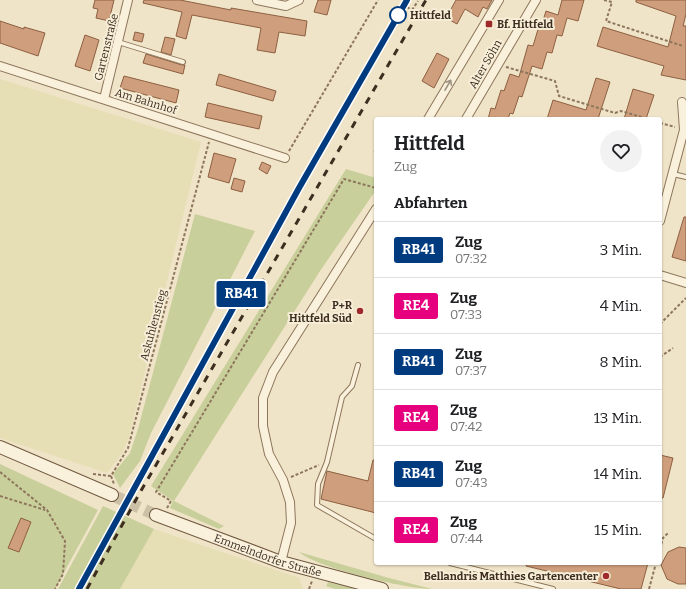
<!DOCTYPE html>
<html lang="de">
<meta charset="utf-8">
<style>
body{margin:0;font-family:Bitter,serif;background:#f2f2f2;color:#202124;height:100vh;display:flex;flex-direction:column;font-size:15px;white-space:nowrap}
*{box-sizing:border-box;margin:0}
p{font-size:13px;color:#757577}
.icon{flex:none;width:22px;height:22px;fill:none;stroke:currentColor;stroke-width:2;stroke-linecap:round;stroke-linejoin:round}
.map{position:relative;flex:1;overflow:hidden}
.panel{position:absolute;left:374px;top:117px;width:288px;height:448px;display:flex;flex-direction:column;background:#fff;border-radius:4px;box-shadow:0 1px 3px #0004}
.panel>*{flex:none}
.badge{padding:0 8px;border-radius:3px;font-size:14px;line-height:26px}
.map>.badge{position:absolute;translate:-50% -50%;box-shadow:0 0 0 2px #fff}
h2{padding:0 20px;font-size:15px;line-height:36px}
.round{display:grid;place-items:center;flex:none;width:42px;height:42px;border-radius:21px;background:#f2f2f2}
.overview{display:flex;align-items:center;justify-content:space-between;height:68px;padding:0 20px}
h1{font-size:19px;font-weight:700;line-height:30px}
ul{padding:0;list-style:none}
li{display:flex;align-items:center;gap:12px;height:56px;padding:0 20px;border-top:1px solid #e0e0e0}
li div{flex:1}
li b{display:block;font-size:15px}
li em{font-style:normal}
li .badge{min-width:44px;font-weight:700;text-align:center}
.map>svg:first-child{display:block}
</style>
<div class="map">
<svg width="686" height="589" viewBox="0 0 686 589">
<rect width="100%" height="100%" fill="#f0e4c8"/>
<!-- farmland -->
<g fill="#e6deb5">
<path d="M0,79L201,142L129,437L123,452L107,473L0,438Z"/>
<path d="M154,529L299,578L303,589H120Z"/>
</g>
<!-- green -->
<g fill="#c9cf9b">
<path d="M346,169L376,178V190L320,271L174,501L224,526L219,529L170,508L173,501L151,486Z"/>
<path d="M195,214L255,231L151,433L140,461L120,488L113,474L130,453L138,429Z"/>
<path d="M0,464L98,510L55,589H0Z"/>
<path d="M103,506L154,529L120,589H58Z"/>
<path d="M299,552L389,578L432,589C406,589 317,568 299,552Z"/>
<path d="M328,582L356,589H335L326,586Z"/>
</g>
<!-- building -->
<g fill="#cf9f7d" stroke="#8d5f41">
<path d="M95,0H114L109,21L96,18L98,9L93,8Z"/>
<path d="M144,0H180L231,10V8L307,21L305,36L279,32L275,53L257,50L261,28L192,15L186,39L176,36L182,12L143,3Z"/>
<path d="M318,0H331L327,15L314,12Z"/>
<path d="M456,0H492L487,9L483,7L478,17L465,9L457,24L446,18Z"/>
<path d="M562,0H584L578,21L567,18L562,36L557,35L552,53L547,52L542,69L532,66L522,97L519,96L513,114L510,113L508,119H488L491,108L495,109L501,90L504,91L510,74L519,77L528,45L533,46L539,26L541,27L546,11L558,15Z"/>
<path d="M636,0H686V14L683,26H686V80L661,75L664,66L597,46L603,27L668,47L676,16L636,2Z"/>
<path d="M0,21L24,29V27L45,33L38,56L0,43Z"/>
<path d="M135,32L144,34L142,42L133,40Z"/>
<path d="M85,35L99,40L90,71L75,66Z"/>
<path d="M165,37L175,39L171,55L161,52Z"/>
<path d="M437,53L449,59L434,88L422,81Z"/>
<path d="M146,54L182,65H185L183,74L143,63Z"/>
<path d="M219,74L276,91L273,101L216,85Z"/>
<path d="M124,76L179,90L176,103L120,88Z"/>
<path d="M596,78L610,82L598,119H547L553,100L586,110Z"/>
<path d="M633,89L654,95L646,119H624Z"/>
<path d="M208,103L262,116L259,129L205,117Z"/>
<path d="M214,153L236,159L229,183L208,177Z"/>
<path d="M262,162L271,166L267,174L259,169Z"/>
<path d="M234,178L245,181L242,192L231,189Z"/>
<path d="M684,217H686V261L672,257Z"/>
<path d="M660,455L673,458L663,498H660Z"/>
<path d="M373,460H376V513L321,499L327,471L368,481Z"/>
<path d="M21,518L31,522L19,552L8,548Z"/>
<path d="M679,547L686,548V584H678L667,579L661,565L668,552Z"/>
<path d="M527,563H648L641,589H621L526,566Z"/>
</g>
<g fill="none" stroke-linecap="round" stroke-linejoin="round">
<!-- secondary-tunnel -->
<path stroke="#ccc0a6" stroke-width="12" stroke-dasharray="12 6" stroke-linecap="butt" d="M112,495L156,515"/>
<!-- lane casing -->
<g stroke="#8d765c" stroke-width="6">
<g id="lane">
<path d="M118,42L183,62"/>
<path d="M673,174L686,177"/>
<path d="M358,365L352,386L342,397L327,462L318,484L317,505L376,539"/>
<path d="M450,563L553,589"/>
</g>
</g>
<!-- street casing -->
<g stroke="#8d765c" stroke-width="10">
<g id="street">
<path d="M257,0L286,6L299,0"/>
<path d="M0,66L285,158"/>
<path d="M104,99L128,0"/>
<path d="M428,119L499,0"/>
<path d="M466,119L536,0"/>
<path d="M660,221L684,130L682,102"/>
<path d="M660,275L686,283"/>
<path d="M281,562L291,523L290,502L283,480L269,454L263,426V398L273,372L376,209"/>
</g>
</g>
<!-- secondary casing -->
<g stroke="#6f573f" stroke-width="14">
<g id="secondary">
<path d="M0,447L112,495"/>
<path id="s1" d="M156,515L281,562L382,589"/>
</g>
</g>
<!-- path -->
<g stroke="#8d765c" stroke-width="2" stroke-dasharray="3 2" stroke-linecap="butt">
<path d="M604,0L612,2L606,21L683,46"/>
<path d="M407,7L417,13"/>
<path d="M412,10L418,1"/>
<path d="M506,67L555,81L559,96L615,113L621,111L648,119"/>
<path d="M660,123L675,127"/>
<path d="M289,151L378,0"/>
<path d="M374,151L376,152"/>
<path d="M660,324L686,298"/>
<path d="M660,357L673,348"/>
<path d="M0,472L47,510L65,541L63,574L55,589"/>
<path d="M93,474L111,476L128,448L209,142"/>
<path d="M111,476L114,484"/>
<path d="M291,477L319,465"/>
<path d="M0,496L45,510"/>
<path d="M167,508L171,501L156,492L344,179L376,188"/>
<path d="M660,549L663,538L669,532"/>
<path d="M309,589L312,581"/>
<path d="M649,589L656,563"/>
</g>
<!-- lane -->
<use href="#lane" stroke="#faf1dc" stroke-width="4"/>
<!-- street -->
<use href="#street" stroke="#faf1dc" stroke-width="8"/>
<!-- secondary -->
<use href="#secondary" stroke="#faf1dc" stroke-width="12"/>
<!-- rail -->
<g stroke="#3d2e20" stroke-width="3" stroke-dasharray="7 7" stroke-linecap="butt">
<path d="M79,589L299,188L407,0"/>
<path d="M87,589L138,496L426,0"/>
</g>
</g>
<!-- one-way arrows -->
<defs><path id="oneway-shaft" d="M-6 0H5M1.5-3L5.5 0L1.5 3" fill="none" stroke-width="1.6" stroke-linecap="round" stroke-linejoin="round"/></defs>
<use stroke="#9c907e" href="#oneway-shaft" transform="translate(448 85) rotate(-60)"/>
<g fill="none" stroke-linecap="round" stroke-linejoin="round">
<!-- line casing -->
<g stroke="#fff" stroke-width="9">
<path id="line" d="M79,589L299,188L407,0"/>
</g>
<!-- line -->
<use href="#line" stroke="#003b80" stroke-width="6"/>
</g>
<!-- markers -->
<circle fill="#fff" stroke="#003b80" stroke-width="2" cx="398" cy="15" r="8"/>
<g fill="#9e2a2b" stroke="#f7eed8" stroke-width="1.5">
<rect x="485" y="20" width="8" height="8" rx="2"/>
<circle cx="360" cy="311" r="4"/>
<circle cx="606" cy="576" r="4"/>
</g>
<g text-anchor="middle" stroke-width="4" stroke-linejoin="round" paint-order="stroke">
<!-- stop labels -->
<g font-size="11" font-weight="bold" fill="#3d2e20" stroke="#f7eed8" text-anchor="start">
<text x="410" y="19">Hittfeld</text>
</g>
<!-- poi labels -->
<g font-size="11" font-weight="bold" fill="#3d2e20" stroke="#f7eed8" text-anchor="end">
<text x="497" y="28" text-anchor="start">Bf. Hittfeld</text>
<text x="352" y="309">P+R<tspan x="352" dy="13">Hittfeld Süd</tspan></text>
<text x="598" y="580">Bellandris Matthies Gartencenter</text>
</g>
<!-- street labels -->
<g font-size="11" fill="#3d2e20" stroke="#f7eed8">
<text transform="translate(106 47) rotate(-76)" y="4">Gartenstraße</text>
<text transform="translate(485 64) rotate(-60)" y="4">Alter Söhn</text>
<text transform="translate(146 101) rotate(17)" y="4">Am Bahnhof</text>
<text transform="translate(153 325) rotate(-75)" y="4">Askuhlenstieg</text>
<text dy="4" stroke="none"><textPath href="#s1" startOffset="119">Emmelndorfer Straße</textPath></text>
</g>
</g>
</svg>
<b class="badge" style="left:241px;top:294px;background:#003b80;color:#fff">RB41</b>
<section class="panel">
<div class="overview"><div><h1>Hittfeld</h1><p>Zug</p></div><a class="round"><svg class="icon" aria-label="heart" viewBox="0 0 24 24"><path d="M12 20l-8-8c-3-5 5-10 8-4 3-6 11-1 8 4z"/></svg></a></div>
<h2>Abfahrten</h2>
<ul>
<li><span class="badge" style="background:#003b80;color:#fff">RB41</span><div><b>Zug</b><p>07:32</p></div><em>3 Min.</em></li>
<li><span class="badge" style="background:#e6007e;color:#fff">RE4</span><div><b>Zug</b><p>07:33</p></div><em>4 Min.</em></li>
<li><span class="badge" style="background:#003b80;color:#fff">RB41</span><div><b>Zug</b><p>07:37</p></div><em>8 Min.</em></li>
<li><span class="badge" style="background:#e6007e;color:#fff">RE4</span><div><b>Zug</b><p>07:42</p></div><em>13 Min.</em></li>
<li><span class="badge" style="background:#003b80;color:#fff">RB41</span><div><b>Zug</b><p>07:43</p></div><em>14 Min.</em></li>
<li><span class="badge" style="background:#e6007e;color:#fff">RE4</span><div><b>Zug</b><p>07:44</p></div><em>15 Min.</em></li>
</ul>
</section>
</div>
